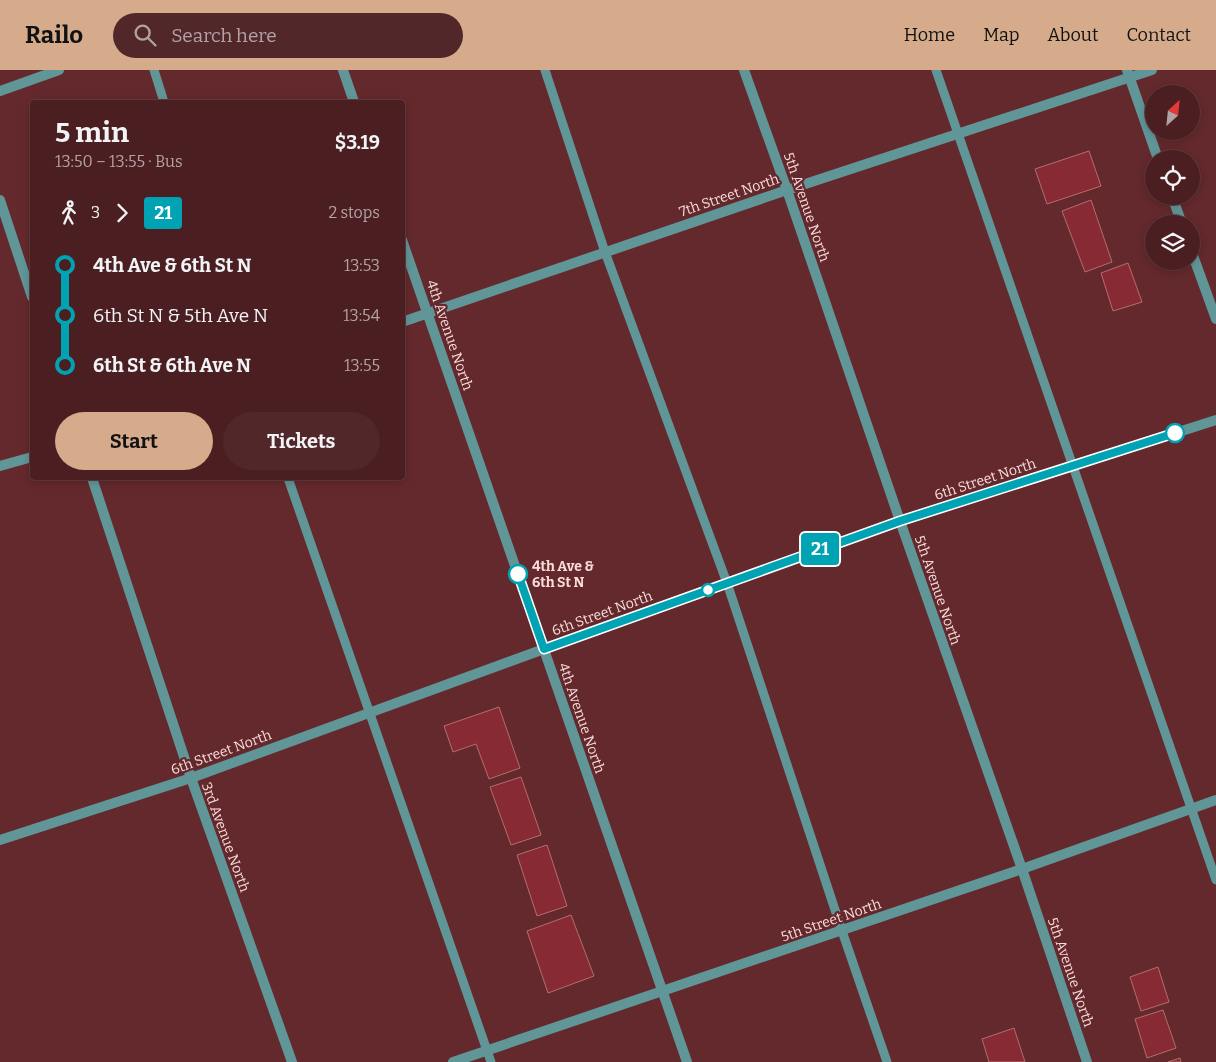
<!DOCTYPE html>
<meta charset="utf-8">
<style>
body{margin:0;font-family:Bitter,serif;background:#52272a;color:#f1f3f6;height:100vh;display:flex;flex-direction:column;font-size:19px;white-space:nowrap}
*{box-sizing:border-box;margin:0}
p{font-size:16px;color:#b2a2a5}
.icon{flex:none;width:28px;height:28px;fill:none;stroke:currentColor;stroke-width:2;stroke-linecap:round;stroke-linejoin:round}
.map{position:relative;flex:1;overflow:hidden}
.drawer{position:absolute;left:30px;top:30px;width:375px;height:380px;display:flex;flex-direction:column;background:#4b1f21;border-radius:5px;box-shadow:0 2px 8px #0003,0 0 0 1px #623d3f}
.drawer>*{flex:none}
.badge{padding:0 10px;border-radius:4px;font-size:18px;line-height:32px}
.needle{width:32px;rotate:27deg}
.tools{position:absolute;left:1145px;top:15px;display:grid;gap:10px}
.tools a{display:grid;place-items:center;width:55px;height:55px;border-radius:50%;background:#4b1f21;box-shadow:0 2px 8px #0003,0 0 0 1px #623d3f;font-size:25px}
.map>.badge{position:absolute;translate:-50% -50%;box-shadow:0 0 0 2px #fff}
.legs{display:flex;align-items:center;gap:8px;height:55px;padding:0 25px;font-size:16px}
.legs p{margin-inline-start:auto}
.summary{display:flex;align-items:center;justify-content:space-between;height:85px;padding:0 25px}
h1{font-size:28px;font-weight:700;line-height:38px}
.cta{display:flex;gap:10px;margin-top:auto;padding:10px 25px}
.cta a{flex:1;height:58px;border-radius:30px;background:#d6ab8b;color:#111;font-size:20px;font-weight:700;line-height:58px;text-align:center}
.cta a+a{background:#52272a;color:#f1f3f6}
ul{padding:0 25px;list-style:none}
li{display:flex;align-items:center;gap:18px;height:50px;font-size:19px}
li i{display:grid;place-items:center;width:8px;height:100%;margin:0 6px;background:currentColor}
li i::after{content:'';width:12px;height:12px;margin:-6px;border:4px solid;border-radius:50%;background:#4b1f21}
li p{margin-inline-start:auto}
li:first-child i{background:linear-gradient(#0000 50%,currentColor 0)}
li:last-child i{background:linear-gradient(currentColor 50%,#0000 0)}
header{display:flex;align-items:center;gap:30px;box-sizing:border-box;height:70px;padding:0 25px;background:#d6ab8b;color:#111}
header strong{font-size:24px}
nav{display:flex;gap:28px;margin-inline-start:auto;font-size:18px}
.search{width:350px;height:45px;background:#52272a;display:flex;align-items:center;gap:12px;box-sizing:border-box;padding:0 18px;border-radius:28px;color:#b2a2a5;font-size:19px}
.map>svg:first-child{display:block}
</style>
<header>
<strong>Railo</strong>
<div class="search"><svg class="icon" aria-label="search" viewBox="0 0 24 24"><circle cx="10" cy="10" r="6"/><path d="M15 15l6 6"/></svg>Search here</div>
<nav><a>Home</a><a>Map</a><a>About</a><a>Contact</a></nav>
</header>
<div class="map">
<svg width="1216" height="992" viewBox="0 0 1216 992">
<rect width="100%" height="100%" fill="#64292c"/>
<!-- building -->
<g fill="#882a34" stroke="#b16e6f">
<path d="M1089,81L1101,116L1047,134L1035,99Z"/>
<path d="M1091,130L1112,192L1085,202L1062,141Z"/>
<path d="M1128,193L1142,232L1113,241L1101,203Z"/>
<path d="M499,637L520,698L489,709L476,674L453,682L444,656Z"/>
<path d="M521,707L541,765L511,775L490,717Z"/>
<path d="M547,775L567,836L537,846L517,785Z"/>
<path d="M571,845L594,906L548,923L527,861Z"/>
<path d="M1158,897L1169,932L1141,941L1130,907Z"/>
<path d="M1163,940L1176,978L1147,988L1135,949Z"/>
<path d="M1014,958L1025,992H989L982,969Z"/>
<path d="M1180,988L1181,992H1168Z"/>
</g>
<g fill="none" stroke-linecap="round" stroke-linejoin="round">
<!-- service -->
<g stroke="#609698" stroke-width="9">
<path d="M154,0L164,32"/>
<path d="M545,0L605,182L727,513L842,861L887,992"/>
<path d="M936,0L1216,810"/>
<path d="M288,408L491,992"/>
</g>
<!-- minor -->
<g stroke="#609698" stroke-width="10">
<path d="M343,0L354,32"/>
<path d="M744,0L787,120L900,451L1022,799L1087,992"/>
<path d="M0,21L59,0"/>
<path d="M0,130L32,227"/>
<path d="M402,170L687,992"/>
<path d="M402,252L787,120L1152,0"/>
<path d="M0,396L32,387"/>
<path d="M92,408L191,708L292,992"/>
<path d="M0,770L191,708L544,579L900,451L1216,350"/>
<path d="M453,992L1022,799L1216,730"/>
</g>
<!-- tertiary -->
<g stroke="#609698" stroke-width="10">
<path d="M1127,0L1158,89"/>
<path d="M1172,126L1182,154"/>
<path d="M1191,180L1216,249"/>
</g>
</g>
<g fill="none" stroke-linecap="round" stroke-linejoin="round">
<!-- line-1 casing -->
<g stroke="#fff" stroke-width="11">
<path id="line-1" d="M518,504L544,579L900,451L1175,363"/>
</g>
<!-- line-1 -->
<use href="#line-1" stroke="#00a3b4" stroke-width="8"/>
</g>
<!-- markers -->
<g fill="#fff" stroke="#00a3b4" stroke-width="2.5">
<circle cx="1175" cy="363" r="9"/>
<circle cx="518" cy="504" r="9"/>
<circle cx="708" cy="520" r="6"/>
</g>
<g text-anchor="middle" stroke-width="4.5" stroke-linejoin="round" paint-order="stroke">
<!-- street labels -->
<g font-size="14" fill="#fbdcdc" stroke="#64292c">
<text transform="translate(729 125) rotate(-19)" y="5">7th Street North</text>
<text transform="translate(807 137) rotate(71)" y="5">5th Avenue North</text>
<text transform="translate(450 265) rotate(71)" y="5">4th Avenue North</text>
<text transform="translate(985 409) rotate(-18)" y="5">6th Street North</text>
<text transform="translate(938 520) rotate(71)" y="5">5th Avenue North</text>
<text transform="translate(602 543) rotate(-20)" y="5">6th Street North</text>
<text transform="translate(582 648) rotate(71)" y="5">4th Avenue North</text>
<text transform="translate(221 682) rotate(-20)" y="5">6th Street North</text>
<text transform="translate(226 767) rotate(70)" y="5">3rd Avenue North</text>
<text transform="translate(831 850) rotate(-19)" y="5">5th Street North</text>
<text transform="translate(1071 902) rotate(71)" y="5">5th Avenue North</text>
</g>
<!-- stop labels -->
<g font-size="14" font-weight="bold" fill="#fbdcdc" stroke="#64292c" text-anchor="start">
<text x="532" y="501">4th Ave &amp;<tspan x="532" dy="16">6th St N</tspan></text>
</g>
</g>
</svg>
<div class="tools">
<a><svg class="needle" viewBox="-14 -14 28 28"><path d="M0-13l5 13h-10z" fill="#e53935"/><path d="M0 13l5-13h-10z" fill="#b2a2a5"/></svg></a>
<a><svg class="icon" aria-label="locate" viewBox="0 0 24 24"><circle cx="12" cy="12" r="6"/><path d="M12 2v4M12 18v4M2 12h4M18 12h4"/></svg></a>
<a><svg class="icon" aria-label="layers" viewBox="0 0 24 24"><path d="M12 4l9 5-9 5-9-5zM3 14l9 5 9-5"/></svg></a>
</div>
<b class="badge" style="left:820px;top:479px;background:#00a3b4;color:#fff">21</b>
<section class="drawer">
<div class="summary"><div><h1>5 min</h1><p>13:50 – 13:55 · Bus</p></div><b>$3.19</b></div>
<div class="legs"><svg class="icon" aria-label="walk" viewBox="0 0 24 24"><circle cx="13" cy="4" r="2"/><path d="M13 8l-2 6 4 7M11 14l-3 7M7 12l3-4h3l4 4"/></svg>3<svg class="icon" aria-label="forward" viewBox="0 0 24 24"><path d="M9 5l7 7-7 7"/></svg><b class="badge" style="background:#00a3b4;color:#fff">21</b><p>2 stops</p></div>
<ul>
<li><i style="color:#00a3b4"></i><b>4th Ave &amp; 6th St N</b><p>13:53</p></li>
<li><i style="color:#00a3b4"></i><span>6th St N &amp; 5th Ave N</span><p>13:54</p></li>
<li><i style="color:#00a3b4"></i><b>6th St &amp; 6th Ave N</b><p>13:55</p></li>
</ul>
<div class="cta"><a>Start</a><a>Tickets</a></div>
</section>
</div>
